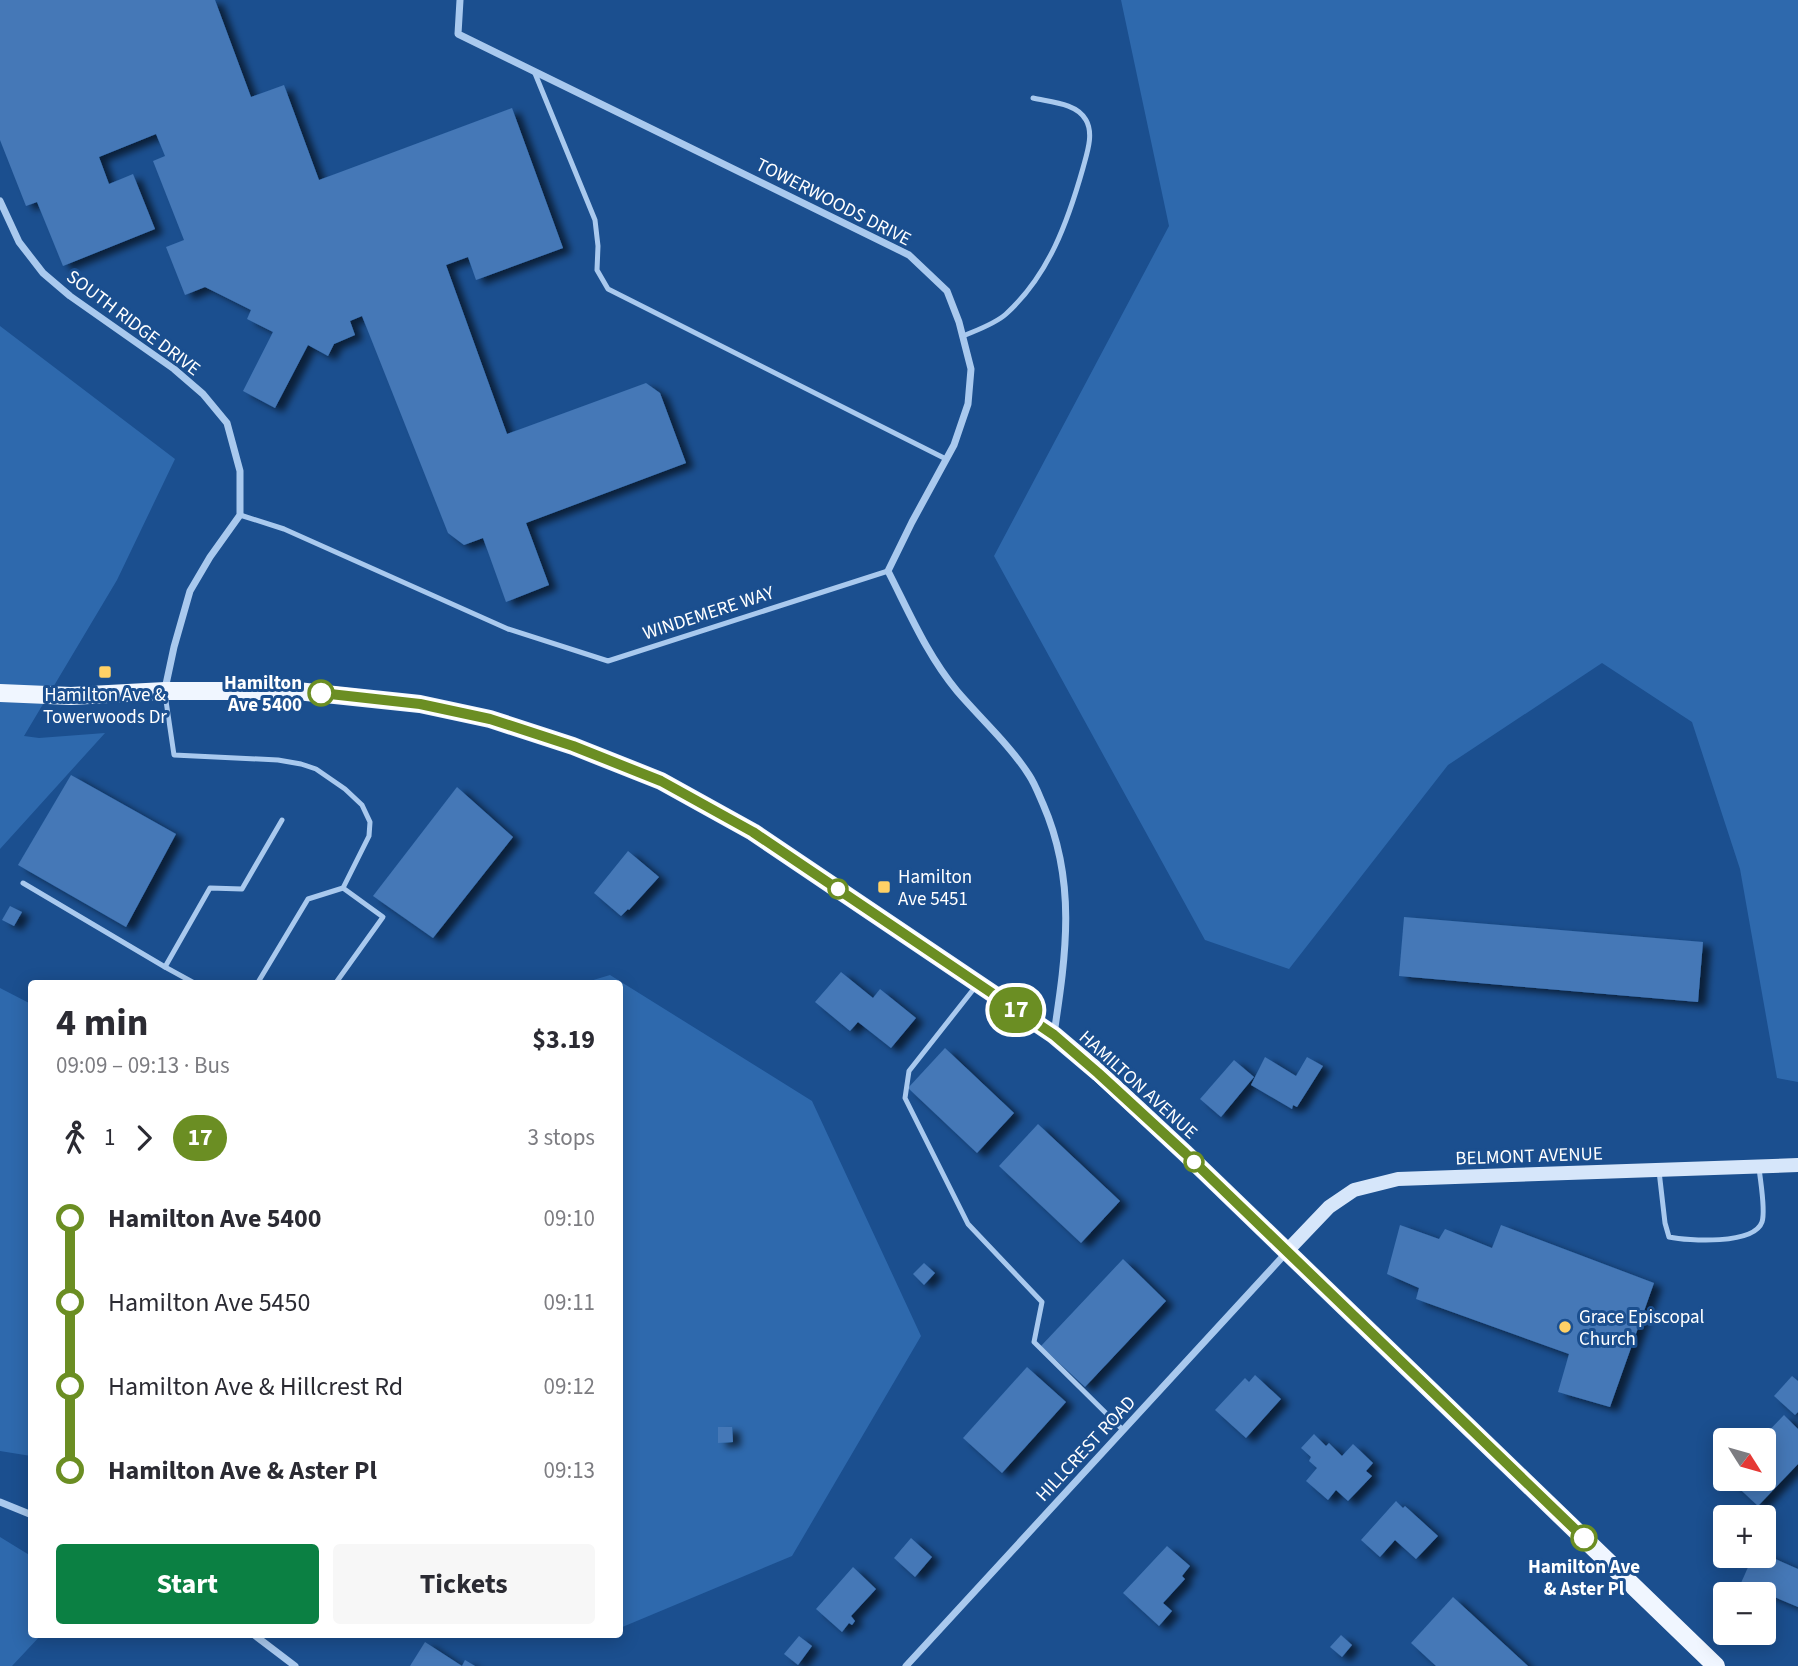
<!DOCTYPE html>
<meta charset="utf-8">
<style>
body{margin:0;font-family:"Source Sans 3",sans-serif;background:#f7f7f7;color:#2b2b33;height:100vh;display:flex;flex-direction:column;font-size:26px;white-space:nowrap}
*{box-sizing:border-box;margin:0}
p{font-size:23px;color:#7c7c81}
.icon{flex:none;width:38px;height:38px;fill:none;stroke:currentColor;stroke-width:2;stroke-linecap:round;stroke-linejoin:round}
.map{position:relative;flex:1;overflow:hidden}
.drawer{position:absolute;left:28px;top:980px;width:595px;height:658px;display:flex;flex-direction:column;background:#fff;border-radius:7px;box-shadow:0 4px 18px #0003}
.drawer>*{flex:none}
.badge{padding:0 14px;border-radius:23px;font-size:24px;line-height:46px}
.needle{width:46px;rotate:127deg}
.buttons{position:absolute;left:1713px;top:1428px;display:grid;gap:14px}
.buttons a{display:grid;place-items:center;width:63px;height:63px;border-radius:7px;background:#fff;box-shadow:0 4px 18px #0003;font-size:35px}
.map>.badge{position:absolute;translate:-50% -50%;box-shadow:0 0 0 4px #fff}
.legs{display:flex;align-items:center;gap:10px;height:77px;padding:0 28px;font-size:23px}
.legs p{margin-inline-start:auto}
.head{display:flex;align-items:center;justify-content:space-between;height:119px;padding:0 28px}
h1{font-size:38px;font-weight:700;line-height:52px}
.button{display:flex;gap:14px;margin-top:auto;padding:14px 28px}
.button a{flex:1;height:80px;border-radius:7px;background:#0b8043;color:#fff;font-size:28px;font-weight:700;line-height:80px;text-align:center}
.button a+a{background:#f7f7f7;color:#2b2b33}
ul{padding:0 28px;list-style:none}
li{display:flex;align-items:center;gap:24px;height:84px;font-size:26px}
li i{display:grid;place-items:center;width:10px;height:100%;margin:0 9px;background:currentColor}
li i::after{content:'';width:18px;height:18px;margin:-9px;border:5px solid;border-radius:50%;background:#fff}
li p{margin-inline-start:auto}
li:first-child i{background:linear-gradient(#0000 50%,currentColor 0)}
li:last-child i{background:linear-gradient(currentColor 50%,#0000 0)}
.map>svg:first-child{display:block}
</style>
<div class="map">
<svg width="1798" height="1666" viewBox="0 0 1798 1666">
<defs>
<filter id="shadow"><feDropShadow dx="8" dy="4.5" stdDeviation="3.5" flood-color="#0009"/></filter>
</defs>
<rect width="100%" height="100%" fill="#1b4f8f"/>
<!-- green -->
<g fill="#2e69ad">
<path d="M1121,0H1798V1082L1777,1078L1740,869L1692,722L1602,663L1448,765L1289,969L1205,940L994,556L1169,226Z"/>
<path d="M0,326L175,459L117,580L24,736L39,738L105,733L0,849Z"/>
<path d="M610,975L812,1101L921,1336L792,1556L620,1628V984H580Z"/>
<path d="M0,988L31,1004V1456L0,1451Z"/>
<path d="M0,1537L31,1556L32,1634L41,1635L12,1666H0Z"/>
</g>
<!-- building -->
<g fill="#4478b7" filter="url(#shadow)">
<path d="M0,0H215L251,97L284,85L319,180L512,108L563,248L476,280L468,257L446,265L507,434L646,383L660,393L686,463L526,523L549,585L506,602L483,538L464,545L448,533L362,316L350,321L355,335L334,344L328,356L308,345L275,408L243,391L273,332L247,319L251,310L205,287L185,295L166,247L184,240L153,161L165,156L156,134L99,157L109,184L133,174L155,229L63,266L37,202L26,206L0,140Z"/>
<path d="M71,775L176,834L126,927L18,865Z"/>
<path d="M457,787L513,837L433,938L373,896Z"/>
<path d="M628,851L659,877L629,910L628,909L621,916L594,893Z"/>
<path d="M10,906L22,912L14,926L2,920Z"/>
<path d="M1404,917L1703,942L1698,1002L1399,976Z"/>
<path d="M841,972L873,998L880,989L916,1018L891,1048L858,1022L850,1031L815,1002Z"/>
<path d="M945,1048L1014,1113L977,1153L908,1088Z"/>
<path d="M1265,1057L1296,1076L1307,1057L1323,1066L1297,1107L1293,1105L1292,1109L1251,1085Z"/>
<path d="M1234,1060L1254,1077L1221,1117L1200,1099Z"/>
<path d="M1038,1124L1120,1201L1081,1243L999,1166Z"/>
<path d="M1400,1225L1439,1239L1445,1229L1492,1248L1501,1225L1654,1283L1610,1407L1558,1392L1569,1354L1416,1299L1419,1288L1387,1274Z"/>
<path d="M1123,1259L1166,1301L1085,1387L1041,1346Z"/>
<path d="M924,1263L935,1273L924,1285L913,1274Z"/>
<path d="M1027,1367L1066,1402L1002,1473L963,1438Z"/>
<path d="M1255,1375L1281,1399L1246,1438L1215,1410L1245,1378L1249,1382Z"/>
<path d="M1792,1376L1798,1381V1412L1795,1415L1774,1396Z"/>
<path d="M1784,1415L1798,1429V1464L1758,1506L1729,1479H1764V1440H1760Z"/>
<path d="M718,1427H732L733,1442L718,1443Z"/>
<path d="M1314,1434L1326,1446L1329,1443L1342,1456L1353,1444L1373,1463L1366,1471L1372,1476L1348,1501L1336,1490L1328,1500L1306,1481L1317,1468L1309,1461L1311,1457L1301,1448Z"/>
<path d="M1396,1501L1403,1508L1405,1506L1438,1536L1416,1559L1395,1540L1380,1557L1361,1540Z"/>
<path d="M911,1538L932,1557L915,1577L894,1558Z"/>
<path d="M1167,1546L1190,1566L1182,1576L1185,1579L1163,1603L1172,1611L1159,1626L1123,1593Z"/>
<path d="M1764,1554L1798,1569V1607L1741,1583L1753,1556Z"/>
<path d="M853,1567L876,1589L851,1616L855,1621L852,1625L849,1623L842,1632L816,1609Z"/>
<path d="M1453,1597L1528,1666H1436L1411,1643Z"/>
<path d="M1341,1635L1352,1645L1342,1657L1330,1647Z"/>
<path d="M799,1636L812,1646L798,1665L784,1654Z"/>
<path d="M425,1642L462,1666L465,1660L475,1666H410Z"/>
</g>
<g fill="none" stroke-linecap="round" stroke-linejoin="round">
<!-- lane -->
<g stroke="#a9c9ee" stroke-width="5">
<path d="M534,71L595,220L598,246L597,270L608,289L946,459"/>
<path d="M963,336C977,330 995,324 1006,314C1049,275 1068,221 1083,168C1087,153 1094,134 1086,120C1077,103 1050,102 1033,98"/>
<path d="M240,515L284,529L508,629L608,661L888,571"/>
<path d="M165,694L174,755L278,760L301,764L316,769L345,789L362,805L370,822L369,836L343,888L308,899L257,984"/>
<path d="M23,883L165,967L196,984"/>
<path d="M165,967L210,888L242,889L282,820"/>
<path d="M335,984L383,917L343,888"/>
<path d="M976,986L909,1071L905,1098L968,1224L1042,1302L1034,1342L1123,1430"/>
<path d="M1659,1171L1665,1223L1669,1237C1688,1241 1754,1245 1762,1222C1766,1210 1760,1180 1759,1167"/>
</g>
<!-- street -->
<g stroke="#a9c9ee" stroke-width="7">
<path d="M460,0L458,34L909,255L947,291L959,322L971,369L968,404L954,445L912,522L888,571C909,612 927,655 957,691C981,719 1009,744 1029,775C1035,784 1039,795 1043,804C1077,882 1066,954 1054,1034"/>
<path d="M0,201L19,242L43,273L70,296L174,369L203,394L227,423L240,471V515L210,557L190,591L174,647L165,689"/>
<path d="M0,1502L32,1515"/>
<path d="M253,1634L295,1666"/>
<path d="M906,1666L1287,1252"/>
</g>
<!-- secondary -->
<path stroke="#d6e6fa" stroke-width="14" d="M1287,1251L1329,1207L1354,1190L1398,1179L1798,1165"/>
<!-- primary -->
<path stroke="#f0f6ff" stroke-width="18" d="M0,693L71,696L165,691H297L420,704L490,719L573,746L661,781L753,832L1054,1035L1099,1073L1185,1153L1716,1666"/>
</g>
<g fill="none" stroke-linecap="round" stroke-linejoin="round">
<!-- line-1 casing -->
<g stroke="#fff" stroke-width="16">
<path id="line-1" d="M321,693L420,704L490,719L573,746L661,781L753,832L1054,1035L1098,1073L1185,1153L1584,1538"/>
</g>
<!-- line-1 -->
<use href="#line-1" stroke="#6b8e23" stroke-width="10"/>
</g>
<!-- markers -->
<g fill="#ffd166" stroke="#1b4f8f" stroke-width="2.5">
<rect x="98" y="665" width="14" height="14" rx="3.5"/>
<rect x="877" y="880" width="14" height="14" rx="3.5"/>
<circle cx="1565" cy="1327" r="7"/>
</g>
<g fill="#fff" stroke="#6b8e23" stroke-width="3.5">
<circle cx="321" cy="693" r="12"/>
<circle cx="838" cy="889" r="9"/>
<circle cx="1194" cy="1162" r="9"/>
<circle cx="1584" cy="1538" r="12"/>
</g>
<g text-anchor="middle" stroke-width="6" stroke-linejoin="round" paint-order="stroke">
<!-- street labels -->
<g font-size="19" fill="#fff" stroke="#1b4f8f">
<text transform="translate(834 201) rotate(27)" y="7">TOWERWOODS DRIVE</text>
<text transform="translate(134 322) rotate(37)" y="7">SOUTH RIDGE DRIVE</text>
<text transform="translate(708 612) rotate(-18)" y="7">WINDEMERE WAY</text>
<text transform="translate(1139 1084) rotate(42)" y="7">HAMILTON AVENUE</text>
<text transform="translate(1529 1155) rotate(-2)" y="7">BELMONT AVENUE</text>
<text transform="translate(1085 1448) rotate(-47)" y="7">HILLCREST ROAD</text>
</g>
<!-- stop labels -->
<g font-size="19" font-weight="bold" fill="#fff" stroke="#1b4f8f" text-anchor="end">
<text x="302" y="689">Hamilton<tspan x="302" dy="22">Ave 5400</tspan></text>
<text x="1584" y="1573" text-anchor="middle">Hamilton Ave<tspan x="1584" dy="22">&amp; Aster Pl</tspan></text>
</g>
<!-- poi labels -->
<g font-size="19" fill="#fff" stroke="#1b4f8f" text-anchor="start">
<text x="105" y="701" text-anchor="middle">Hamilton Ave &amp;<tspan x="105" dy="22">Towerwoods Dr</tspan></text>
<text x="898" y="883">Hamilton<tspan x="898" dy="22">Ave 5451</tspan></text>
<text x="1579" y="1323">Grace Episcopal<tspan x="1579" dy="22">Church</tspan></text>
</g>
</g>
</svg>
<div class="buttons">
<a><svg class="needle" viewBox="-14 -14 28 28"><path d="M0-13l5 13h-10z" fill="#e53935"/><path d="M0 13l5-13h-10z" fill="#7c7c81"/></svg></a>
<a>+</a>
<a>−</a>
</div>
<b class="badge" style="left:1016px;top:1010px;background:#6b8e23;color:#fff">17</b>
<section class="drawer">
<div class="head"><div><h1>4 min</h1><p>09:09 – 09:13 · Bus</p></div><b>$3.19</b></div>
<div class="legs"><svg class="icon" aria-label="walk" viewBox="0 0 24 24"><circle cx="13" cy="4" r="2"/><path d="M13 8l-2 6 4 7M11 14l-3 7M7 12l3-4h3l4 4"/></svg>1<svg class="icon" aria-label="forward" viewBox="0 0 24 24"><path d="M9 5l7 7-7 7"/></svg><b class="badge" style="background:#6b8e23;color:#fff">17</b><p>3 stops</p></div>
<ul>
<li><i style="color:#6b8e23"></i><b>Hamilton Ave 5400</b><p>09:10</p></li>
<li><i style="color:#6b8e23"></i><span>Hamilton Ave 5450</span><p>09:11</p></li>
<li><i style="color:#6b8e23"></i><span>Hamilton Ave &amp; Hillcrest Rd</span><p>09:12</p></li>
<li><i style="color:#6b8e23"></i><b>Hamilton Ave &amp; Aster Pl</b><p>09:13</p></li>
</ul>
<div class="button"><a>Start</a><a>Tickets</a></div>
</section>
</div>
